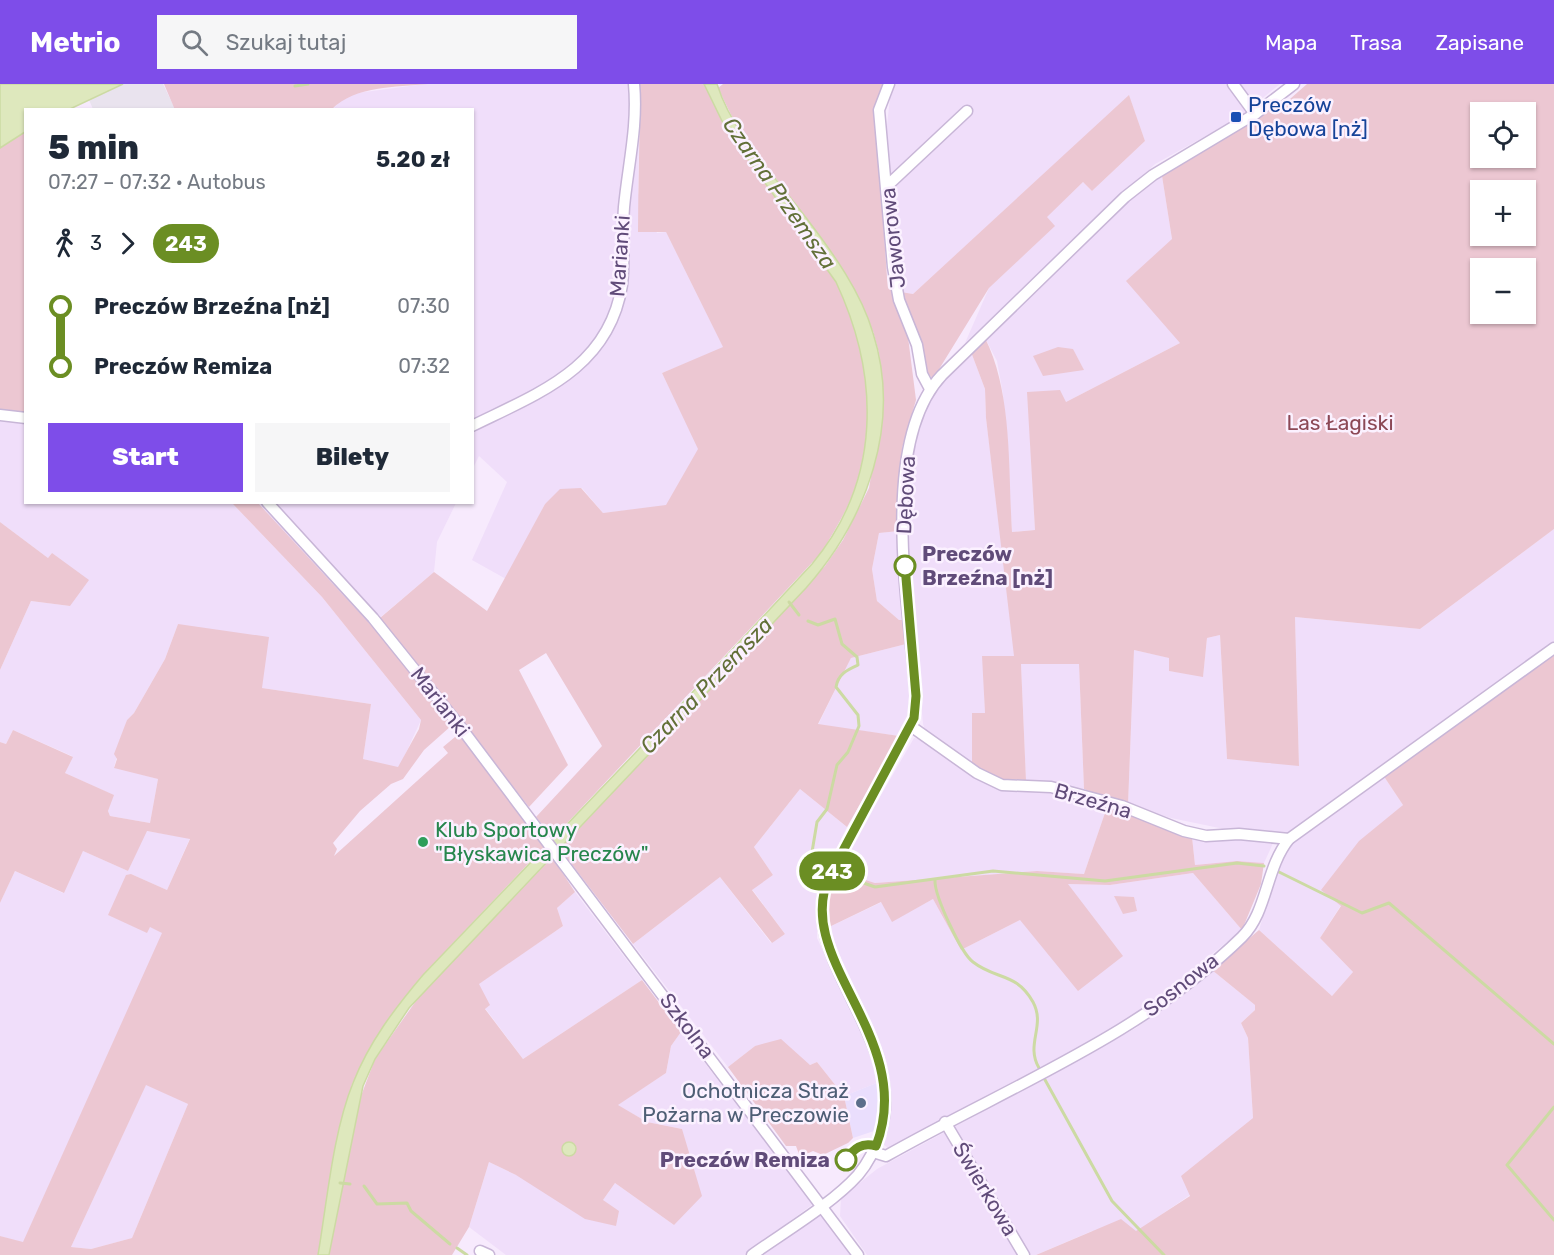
<!DOCTYPE html>
<html lang="pl">
<meta charset="utf-8">
<style>
body{margin:0;font-family:Rubik,sans-serif;background:#f6f6f7;color:#1f2937;height:100vh;display:flex;flex-direction:column;font-size:22px;white-space:nowrap}
*{box-sizing:border-box;margin:0}
p{font-size:20px;color:#747a83}
.icon{flex:none;width:33px;height:33px;fill:none;stroke:currentColor;stroke-width:2;stroke-linecap:round;stroke-linejoin:round}
.map{position:relative;flex:1;overflow:hidden}
.panel{position:absolute;left:24px;top:24px;width:450px;height:396px;display:flex;flex-direction:column;background:#fff;border-radius:0px;box-shadow:0 2px 4px #0004}
.panel>*{flex:none}
.badge{padding:0 12px;border-radius:20px;font-size:21px;line-height:39px}
.controls{position:absolute;left:1470px;top:18px;display:grid;gap:12px}
.controls a{display:grid;place-items:center;width:66px;height:66px;border-radius:0px;background:#fff;box-shadow:0 2px 4px #0004;font-size:30px}
.map>.badge{position:absolute;translate:-50% -50%;box-shadow:0 0 0 3px #fff}
.legs{display:flex;align-items:center;gap:9px;height:66px;padding:0 24px;font-size:20px}
.legs p{margin-inline-start:auto}
.headline{display:flex;align-items:center;justify-content:space-between;height:102px;padding:0 24px}
h1{font-size:33px;font-weight:800;line-height:45px}
.cta{display:flex;gap:12px;margin-top:auto;padding:12px 24px}
.cta a{flex:1;height:69px;border-radius:0px;background:#7e4de9;color:#fff;font-size:24px;font-weight:800;line-height:69px;text-align:center}
.cta a+a{background:#f6f6f7;color:#1f2937}
ul{padding:0 24px;list-style:none}
li{display:flex;align-items:center;gap:21px;height:60px;font-size:22px}
li i{display:grid;place-items:center;width:9px;height:100%;margin:0 8px;background:currentColor}
li i::after{content:'';width:15px;height:15px;margin:-8px;border:4px solid;border-radius:50%;background:#fff}
li p{margin-inline-start:auto}
li:first-child i{background:linear-gradient(#0000 50%,currentColor 0)}
li:last-child i{background:linear-gradient(currentColor 50%,#0000 0)}
header{display:flex;align-items:center;gap:36px;box-sizing:border-box;height:84px;padding:0 30px;background:#7e4de9;color:#fff}
header strong{font-size:28px}
nav{display:flex;gap:33px;margin-inline-start:auto;font-size:21px}
.search{width:420px;height:54px;background:#f6f6f7;display:flex;align-items:center;gap:15px;box-sizing:border-box;padding:0 21px;border-radius:0px;color:#747a83;font-size:22px}
.map>svg:first-child{display:block}
</style>
<header>
<strong>Metrio</strong>
<div class="search"><svg class="icon" aria-label="search" viewBox="0 0 24 24"><circle cx="10" cy="10" r="6"/><path d="M15 15l6 6"/></svg>Szukaj tutaj</div>
<nav><a>Mapa</a><a>Trasa</a><a>Zapisane</a></nav>
</header>
<div class="map">
<svg width="1554" height="1171" viewBox="0 0 1554 1171">
<rect width="100%" height="100%" fill="#f7eafd"/>
<!-- residential -->
<g fill="#f0defa">
<path d="M425,0H640L638,109L657,149L666,148L724,264L662,289L699,365L666,422L603,429L582,404L545,420L506,495L472,476L507,398L479,372L473,384L472,26H332L343,14L357,9Z"/>
<path d="M896,0H1226L1249,28L1155,80L965,259L989,204L1054,142L1046,133L1083,98L1092,107L1145,57L1129,12L913,210L901,208L891,130L886,50L891,5Z"/>
<path d="M1237,0H1280L1254,21Z"/>
<path d="M1162,92L1172,155L1180,259L1066,318L1028,309L1035,446L1012,448L1003,310L997,277L985,254L1123,121Z"/>
<path d="M971,268L985,305L986,334L1015,572H983L985,629H972V680L925,646L923,640L908,478L912,365L925,322L937,303Z"/>
<path d="M0,334L25,337L26,418L232,419L322,513L421,636L400,682L398,684L363,675L371,620L262,604L178,540L165,575L134,629L127,636L114,683L158,695L150,739L110,732L108,727L113,711L65,689L72,672L13,646L6,660L0,658V586L31,517L70,522L52,469L48,474L0,438Z"/>
<path d="M258,419H456L437,458L434,488L370,542Z"/>
<path d="M1554,445V558L1288,754L1229,746L1171,734L1128,721L1134,566L1170,574L1169,587L1203,592L1207,554L1220,551L1227,675L1299,681L1295,533L1420,545Z"/>
<path d="M899,447L904,536H899L877,517L872,485L879,449Z"/>
<path d="M906,560L912,624L908,641L899,652L818,641L851,574Z"/>
<path d="M1021,580H1079L1084,705L1026,696Z"/>
<path d="M914,654L923,656L989,700L1051,707L1107,723L1084,790L1037,787L875,799L837,787Z"/>
<path d="M1383,691L1403,721L1384,739L1341,821L1320,854L1353,888L1332,912L1259,846L1275,793L1291,759Z"/>
<path d="M800,705L847,743L817,805V854L877,983L879,998L844,1012L817,978L810,981L755,962L728,983L633,860L720,793L771,859L785,850L752,805L773,791L754,763Z"/>
<path d="M146,747L190,754L167,806L131,790L147,848L150,842L163,849L23,1159L0,1152V819L15,787L63,809L83,767L128,787Z"/>
<path d="M1192,753L1274,757L1264,779L1237,777L1195,781Z"/>
<path d="M1193,789L1242,846L1131,935L889,1065L882,1059L890,1033L887,980L876,949L827,844L882,818L892,837L933,815L961,866L1020,836L1067,800L1110,801Z"/>
<path d="M575,808L642,896L523,975L485,924L489,922L478,900L563,842L557,824Z"/>
<path d="M1212,886L1255,921V926L1241,939L1248,954L1253,1034L1190,1111L1136,1148L1092,1147L1036,1171H867L840,1132L841,1114L877,1085L1136,944Z"/>
<path d="M681,948L813,1120L744,1171H506L469,1143L489,1078L516,1091L603,1116L615,1099L674,1141L682,1045L647,1038L617,1021L666,989L671,962Z"/>
<path d="M146,1000L188,1020L132,1154L91,1165L71,1163Z"/>
<path d="M817,1130L826,1135L851,1171H761Z"/>
</g>
<!-- commercial -->
<path fill="#eadefd" d="M879,998L877,1046L853,1054L844,1012Z"/>
<!-- industrial -->
<path fill="#e9e3ee" d="M82,0H163L175,25H93Z"/>
<!-- green -->
<g fill="#ecc7d2" fill-rule="evenodd">
<path d="M164,0H428C396,3 355,2 332,25L175,26Z"/>
<path d="M640,0H704L725,43L836,198C868,266 879,340 852,412C844,432 832,450 822,468L553,754L536,733L602,662L546,569L519,586L568,681L529,723L380,534L434,488L487,527L545,420L560,405L581,404L603,429L666,421L698,365L662,289L723,263L666,148H638C638,99 640,50 640,0Z"/>
<path d="M723,0H885L876,35L887,193L908,253L916,316L902,364L899,447L879,449L872,485L877,517L899,536H903L906,560L851,574L818,640L899,652L847,743L800,705L754,763L773,791L752,806L785,850L772,859L720,793L633,860L560,765L825,482L843,456L869,404L883,321L879,269L873,247L808,137L737,43L718,4Z"/>
<path d="M1307,0H1554V445L1420,545L1295,533L1299,682L1227,675L1220,551L1207,554L1203,593L1169,587V574L1134,566L1128,721L1084,705L1079,580H1021L1026,696L998,695L972,680V629H985L982,572H1014L986,334L985,305L971,268L985,254C1013,310 1008,386 1012,448L1035,446L1027,308L1060,306L1066,318L1180,259L1126,197L1172,155L1162,92L1290,15ZM1480,28H1526V74H1480ZM1480,106H1526V152H1480ZM1480,184H1526V230H1480Z"/>
<path d="M1129,11L1145,57L1092,107L1083,98L1047,133L1055,142L989,204L933,295L926,287L901,208L913,210Z"/>
<path d="M25,48V332L0,329V64Z"/>
<path d="M1058,263L1073,265L1084,286L1043,292L1033,272Z"/>
<path d="M232,419H258L381,552L452,637L451,642L424,666L403,695L391,700L360,727L333,759L337,765L334,772L448,669L443,663L455,653H462L545,762L423,891L373,959L352,1000L341,1044L318,1171H0V1152L23,1158L162,849L150,843L147,849L108,831L126,791L131,790L167,806L190,755L147,747L128,787L83,767L64,809L15,787L0,819V658L6,660L13,646L73,673L65,689L114,711L108,727L110,732L150,739L158,695L114,684L117,675L114,670L127,636L134,629L165,575L178,540L269,553L262,604L371,620L363,675L398,683L419,645L421,636L322,513ZM146,1001L188,1020L132,1154L91,1165L71,1163Z"/>
<path d="M0,438L48,474L52,469L89,496L70,522L31,517L0,586Z"/>
<path d="M1554,569V1171H1036L1121,1135L1136,1147L1190,1112L1181,1092L1253,1034L1248,954L1241,939L1255,926V921L1212,886L1259,846L1332,912L1353,888L1320,854L1341,822L1321,806L1359,757L1403,721L1383,691Z"/>
<path d="M1107,723L1192,753L1195,781L1237,777L1264,779L1261,800L1242,846L1193,789L1110,801L1068,800L1123,872L1078,907L1020,836L961,866L933,815L892,838L881,818L827,844L828,805L837,787L875,799L1037,787L1084,790Z"/>
<path d="M552,773L575,808L557,824L563,842L479,900L490,921L485,925L523,975L642,896L681,948L671,962L666,989L618,1021L647,1038L682,1045L702,1112L674,1141L615,1099L603,1116L619,1127L616,1142L585,1135L516,1091L489,1078L469,1143L452,1171H329L358,1020L375,975L423,907Z"/>
<path d="M1114,812L1134,813L1137,827L1123,830Z"/>
<path d="M781,955L810,981L817,978L844,1012L853,1054L848,1059L823,1071L813,1067L800,1073L796,1062H786L728,983L755,962Z"/>
</g>
<!-- water -->
<g fill="#dee8bd" stroke="#ccdaa3" stroke-width="1.5">
<path d="M0,0H123L70,25L26,26L25,48L0,64Z"/>
<path d="M704,0H717C733,51 776,93 807,135C833,169 861,208 873,249C902,340 867,435 806,504L409,924L375,975L363,1002L329,1171H318C327,1118 333,1048 353,999C369,958 395,924 423,891L660,643L812,480C882,396 880,292 836,198L725,43Z"/>
<circle cx="569" cy="1065" r="7"/>
</g>
<g fill="none" stroke-linecap="round" stroke-linejoin="round">
<!-- stream -->
<g stroke="#ccdaa3" stroke-width="3">
<path d="M295,2L308,0"/>
<path d="M789,518L799,531"/>
<path d="M808,537L818,541L835,535L842,560L857,573L858,581C847,586 838,590 836,603L858,631L859,642L848,668L837,681L827,725L817,738L811,774L815,780L827,785"/>
<path d="M1277,787L1362,829L1389,819L1554,960"/>
<path d="M835,789L875,803L993,787L1105,797L1237,779L1264,782"/>
<path d="M935,796C934,811 961,869 973,878C996,896 1016,888 1033,918C1046,942 1025,960 1039,984"/>
<path d="M1044,994L1112,1117L1164,1171"/>
<path d="M1554,1023L1507,1081L1554,1136"/>
<path d="M340,1099L350,1100"/>
<path d="M364,1102L377,1120L407,1119L411,1127L450,1160"/>
<path d="M457,1164L467,1171"/>
</g>
<!-- minor casing -->
<g stroke="#c8b6d7" stroke-width="13">
<g id="minor">
<path d="M889,0L879,26L893,183L899,216L917,261L922,290L930,305"/>
<path d="M1233,0L1255,30"/>
<path d="M887,102L967,27"/>
<path d="M0,331L26,334"/>
<path d="M472,342C539,309 609,284 622,201C625,175 622,149 624,123C628,81 638,42 634,0"/>
<path d="M267,418L373,534L459,641L858,1171"/>
<path d="M912,643L977,689L1002,701L1051,703L1122,722L1184,747L1206,752L1239,750L1289,755"/>
<path d="M945,1038L1024,1171"/>
<path d="M873,1068L886,1072C1006,1004 1142,951 1242,853C1268,827 1265,785 1289,755L1554,564"/>
<path d="M480,1167L489,1171"/>
<path d="M752,1171C784,1148 832,1120 858,1091C869,1078 876,1063 881,1047C908,952 791,871 830,791L914,634L916,612C909,524 878,359 942,291L1125,113L1153,91L1255,30L1294,0"/>
</g>
</g>
<!-- minor -->
<use href="#minor" stroke="#fff" stroke-width="10"/>
</g>
<g fill="none" stroke-linecap="round" stroke-linejoin="round">
<!-- line-1 casing -->
<g stroke="#fff" stroke-width="14">
<path id="line-1" d="M846,1076C854,1064 862,1058 876,1062C918,953 790,875 830,791L914,634L916,612L905,482"/>
</g>
<!-- line-1 -->
<use href="#line-1" stroke="#6b8e23" stroke-width="9"/>
</g>
<!-- markers -->
<rect fill="#1a4fb4" stroke="#fbf1ff" stroke-width="2" x="1230" y="27" width="12" height="12" rx="3"/>
<g fill="#fff" stroke="#6b8e23" stroke-width="3">
<circle cx="905" cy="482" r="10"/>
<circle cx="846" cy="1076" r="10"/>
</g>
<circle fill="#2e9e5b" stroke="#fbf1ff" stroke-width="2" cx="423" cy="758" r="6"/>
<circle fill="#5c6f8a" stroke="#fbf1ff" stroke-width="2" cx="861" cy="1019" r="6"/>
<g text-anchor="middle" stroke-width="5" stroke-linejoin="round" paint-order="stroke">
<!-- transit labels -->
<g font-size="21" fill="#164399" stroke="#fbf1ff" text-anchor="start">
<text x="1248" y="28">Preczów<tspan x="1248" dy="24">Dębowa [nż]</tspan></text>
</g>
<!-- street labels -->
<g font-size="21" fill="#604b79" stroke="#fbf1ff">
<text transform="translate(893 154) rotate(-96)" y="7">Jaworowa</text>
<text transform="translate(620 172) rotate(-86)" y="7">Marianki</text>
<text transform="translate(906 411) rotate(-87)" y="7">Dębowa</text>
<text transform="translate(440 618) rotate(52)" y="7">Marianki</text>
<text transform="translate(1093 717) rotate(16)" y="7">Brzeźna</text>
<text transform="translate(1181 901) rotate(-38)" y="7">Sosnowa</text>
<text transform="translate(687 942) rotate(53)" y="7">Szkolna</text>
<text transform="translate(985 1105) rotate(59)" y="7">Świerkowa</text>
</g>
<!-- park labels -->
<g font-size="21" fill="#8c4856" stroke="#fbf1ff">
<text x="1340" y="346">Las Łagiski</text>
</g>
<!-- stop labels -->
<g font-size="21" font-weight="bold" fill="#604b79" stroke="#fbf1ff" text-anchor="start">
<text x="922" y="477">Preczów<tspan x="922" dy="24">Brzeźna [nż]</tspan></text>
<text x="830" y="1083" text-anchor="end">Preczów Remiza</text>
</g>
<!-- leisure labels -->
<g font-size="21" fill="#27864d" stroke="#fbf1ff" text-anchor="start">
<text x="435" y="753">Klub Sportowy<tspan x="435" dy="24">"Błyskawica Preczów"</tspan></text>
</g>
<!-- service labels -->
<g font-size="21" fill="#4e5e75" stroke="#fbf1ff" text-anchor="end">
<text x="849" y="1014">Ochotnicza Straż<tspan x="849" dy="24">Pożarna w Preczowie</tspan></text>
</g>
<!-- water labels -->
<g font-size="22" font-style="italic" fill="#627038" stroke="#fbf1ff">
<text transform="translate(780 109) rotate(55)" y="8">Czarna Przemsza</text>
<text transform="translate(706 601) rotate(-46)" y="8">Czarna Przemsza</text>
</g>
</g>
</svg>
<div class="controls">
<a><svg class="icon" aria-label="locate" viewBox="0 0 24 24"><circle cx="12" cy="12" r="6"/><path d="M12 2v4M12 18v4M2 12h4M18 12h4"/></svg></a>
<a>+</a>
<a>−</a>
</div>
<b class="badge" style="left:832px;top:787px;background:#6b8e23;color:#fff">243</b>
<section class="panel">
<div class="headline"><div><h1>5 min</h1><p>07:27 – 07:32 · Autobus</p></div><b>5.20 zł</b></div>
<div class="legs"><svg class="icon" aria-label="walk" viewBox="0 0 24 24"><circle cx="13" cy="4" r="2"/><path d="M13 8l-2 6 4 7M11 14l-3 7M7 12l3-4h3l4 4"/></svg>3<svg class="icon" aria-label="forward" viewBox="0 0 24 24"><path d="M9 5l7 7-7 7"/></svg><b class="badge" style="background:#6b8e23;color:#fff">243</b></div>
<ul>
<li><i style="color:#6b8e23"></i><b>Preczów Brzeźna [nż]</b><p>07:30</p></li>
<li><i style="color:#6b8e23"></i><b>Preczów Remiza</b><p>07:32</p></li>
</ul>
<div class="cta"><a>Start</a><a>Bilety</a></div>
</section>
</div>
